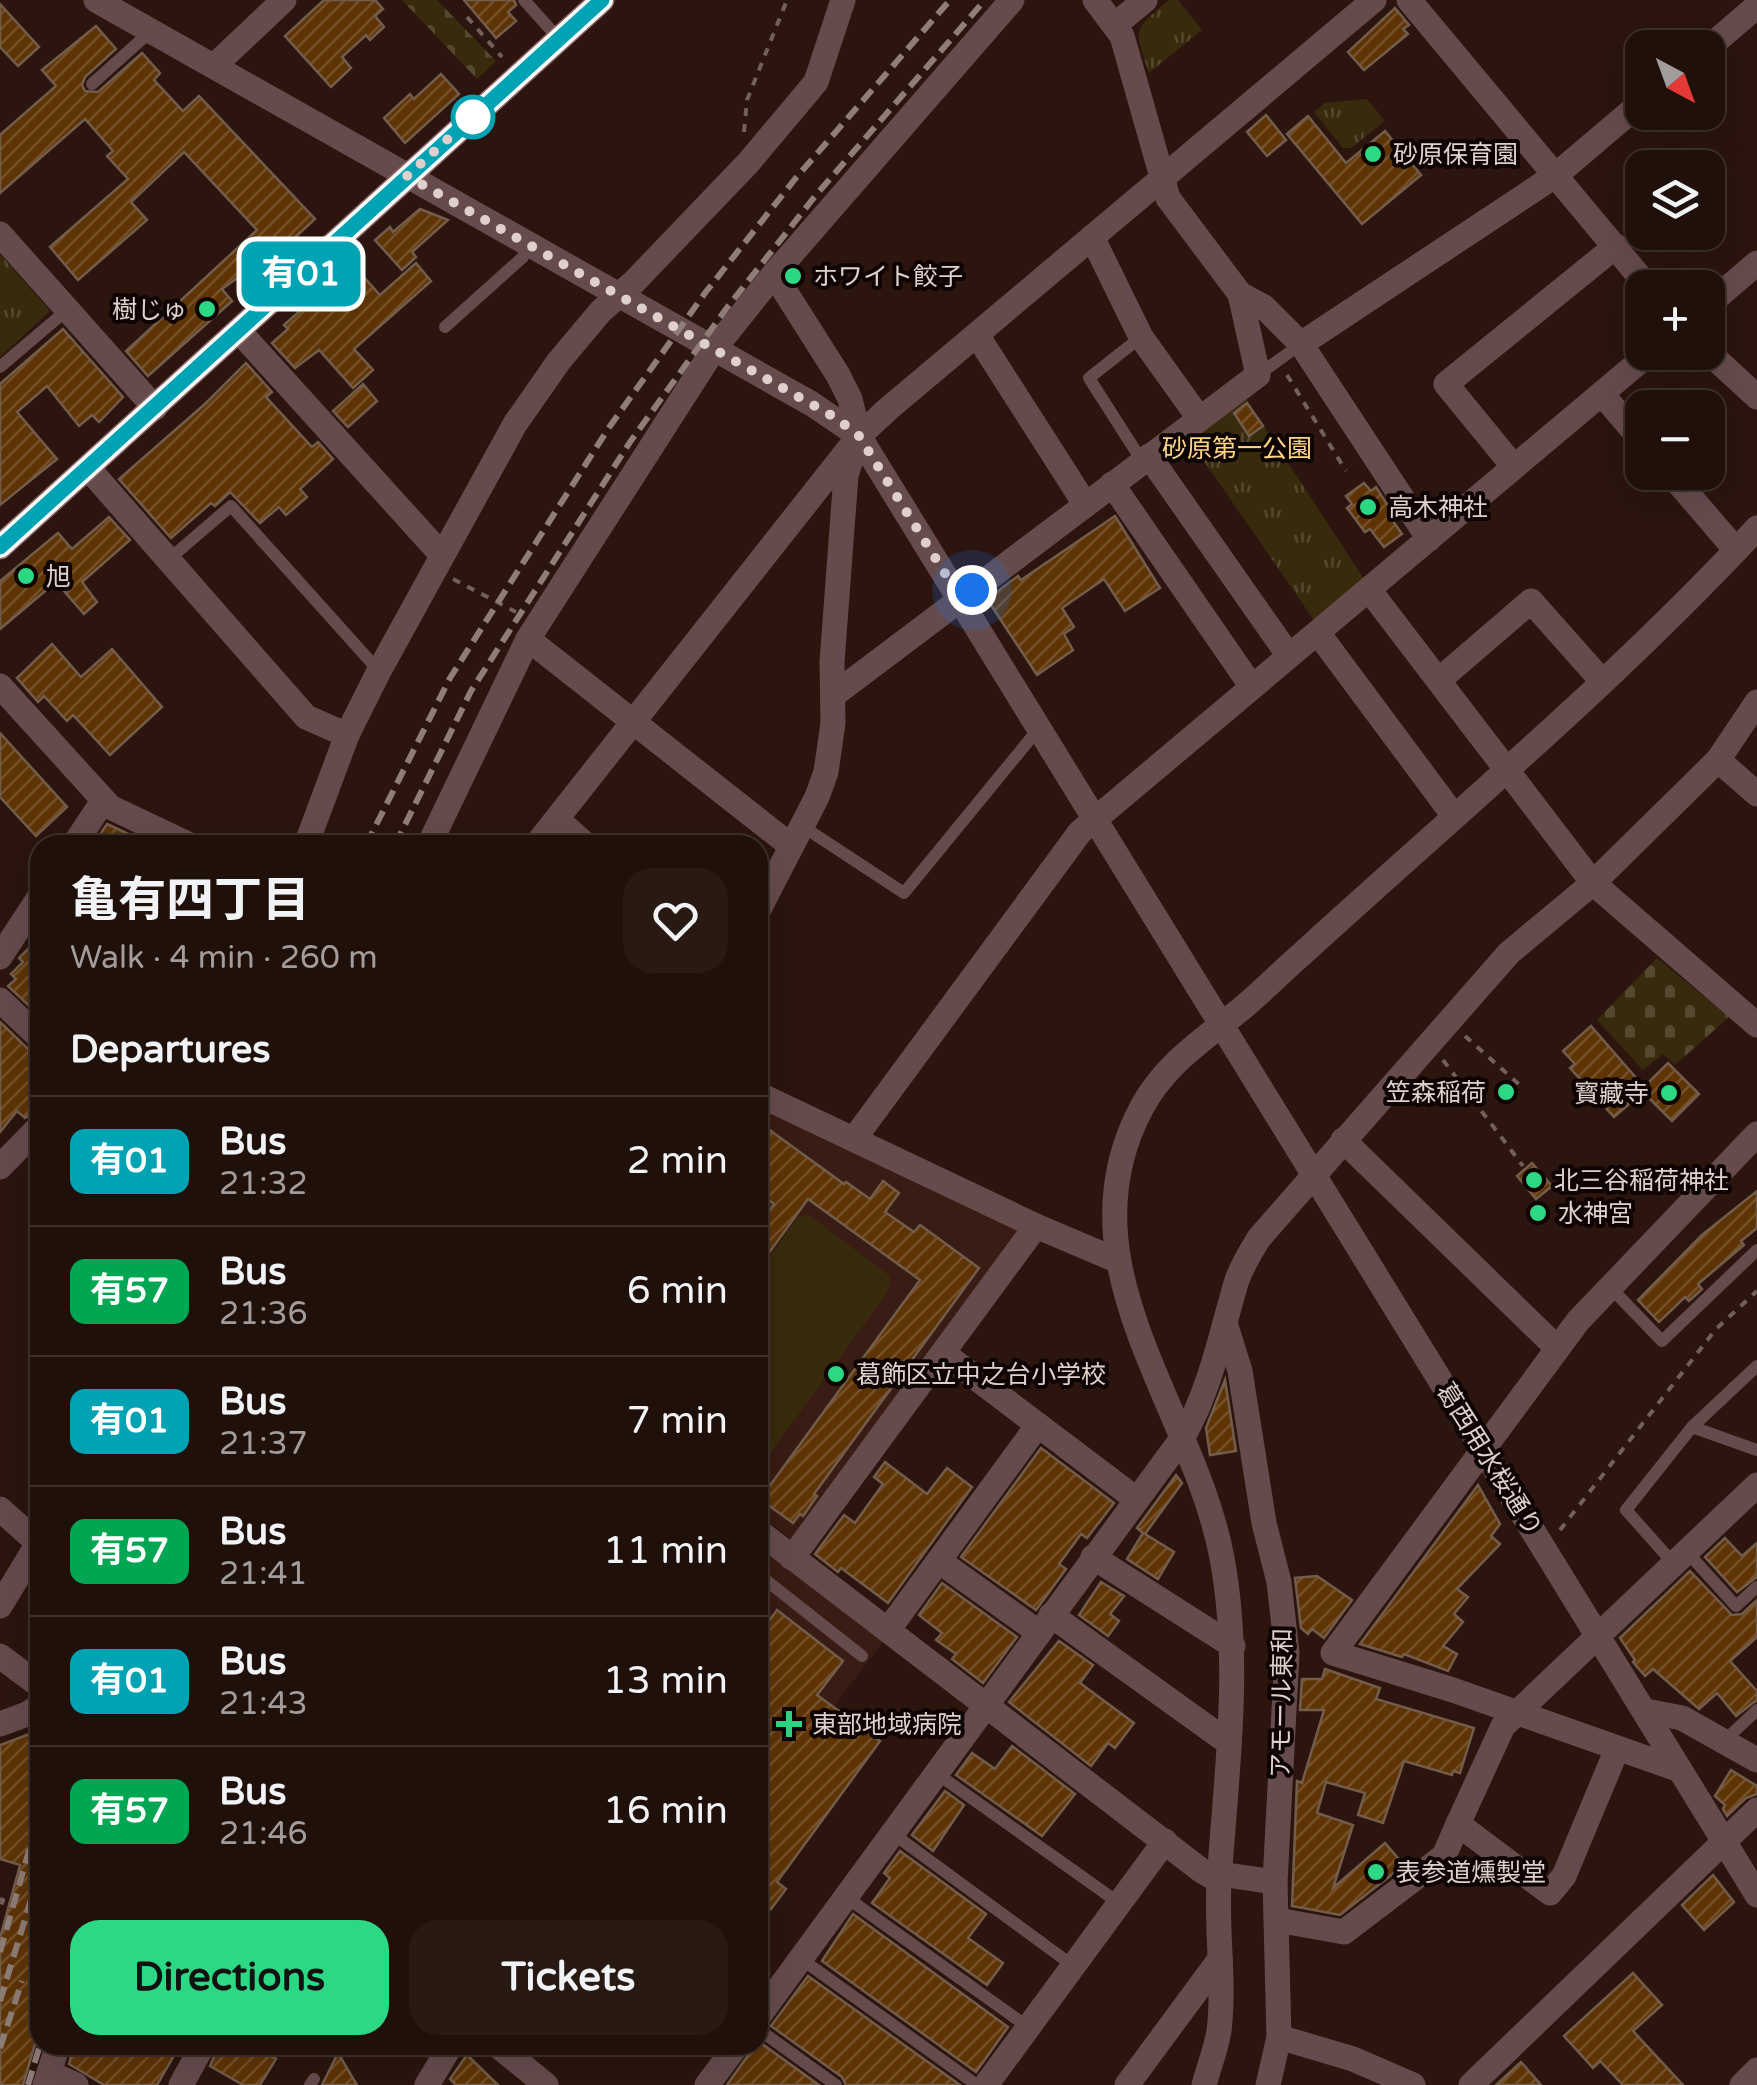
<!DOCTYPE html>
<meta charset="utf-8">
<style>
body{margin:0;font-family:"Varela Round","Noto Sans JP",sans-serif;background:#281913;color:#f1f3f6;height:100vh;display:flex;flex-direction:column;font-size:38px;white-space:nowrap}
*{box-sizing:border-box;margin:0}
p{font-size:32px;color:#a29d9c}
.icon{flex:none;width:55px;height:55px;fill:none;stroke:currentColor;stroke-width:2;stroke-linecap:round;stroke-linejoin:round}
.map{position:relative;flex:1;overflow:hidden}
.side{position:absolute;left:30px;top:835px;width:738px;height:1220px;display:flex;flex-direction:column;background:#20100a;border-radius:30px;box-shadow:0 10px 40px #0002,0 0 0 2px #3d302b}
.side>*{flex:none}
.badge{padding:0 20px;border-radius:15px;font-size:35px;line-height:65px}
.needle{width:65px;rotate:139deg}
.tools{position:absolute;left:1625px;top:30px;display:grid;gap:20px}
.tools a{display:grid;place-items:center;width:100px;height:100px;border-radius:20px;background:#20100a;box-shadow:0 10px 40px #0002,0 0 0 2px #3d302b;font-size:50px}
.you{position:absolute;width:50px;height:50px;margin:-25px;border:8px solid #fff;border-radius:50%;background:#1a73e8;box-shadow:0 0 0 15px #1a73e833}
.map>.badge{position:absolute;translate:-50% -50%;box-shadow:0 0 0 5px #fff}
h2{padding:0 40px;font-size:38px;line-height:90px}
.round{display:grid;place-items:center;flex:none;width:105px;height:105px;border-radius:30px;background:#281913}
.overview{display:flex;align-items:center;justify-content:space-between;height:170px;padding:0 40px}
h1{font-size:48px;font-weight:700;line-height:75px}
.button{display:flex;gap:20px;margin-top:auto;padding:20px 40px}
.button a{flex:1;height:115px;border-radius:30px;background:#2cd884;color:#111;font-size:40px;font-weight:700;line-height:115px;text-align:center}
.button a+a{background:#281913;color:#f1f3f6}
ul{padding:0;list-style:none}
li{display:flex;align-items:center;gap:30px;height:130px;padding:0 40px;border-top:2px solid #3d302b}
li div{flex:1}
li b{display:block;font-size:38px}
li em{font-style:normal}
li .badge{min-width:110px;font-weight:700;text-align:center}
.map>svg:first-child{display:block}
</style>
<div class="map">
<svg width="1757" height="2085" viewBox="0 0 1757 2085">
<defs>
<pattern id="cemetery-stones" width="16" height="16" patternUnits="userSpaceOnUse" patternTransform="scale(2.5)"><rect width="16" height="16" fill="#382b0d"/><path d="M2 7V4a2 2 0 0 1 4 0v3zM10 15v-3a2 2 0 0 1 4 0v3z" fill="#54492f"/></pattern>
<pattern id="park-tufts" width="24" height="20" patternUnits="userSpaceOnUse" patternTransform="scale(2.5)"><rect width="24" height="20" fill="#382b0d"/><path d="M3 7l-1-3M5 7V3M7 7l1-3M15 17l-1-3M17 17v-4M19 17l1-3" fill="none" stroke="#54492f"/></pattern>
<pattern id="building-hatch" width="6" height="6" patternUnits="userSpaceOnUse" patternTransform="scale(2.5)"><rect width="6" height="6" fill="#5e3405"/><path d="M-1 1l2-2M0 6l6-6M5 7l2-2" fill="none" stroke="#755028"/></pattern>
</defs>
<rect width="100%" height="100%" fill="#2b150e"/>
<!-- built -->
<g fill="#391c13">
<path d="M767,1110L1015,1225L1020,1235L791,1539L758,1513V1116Z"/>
<path d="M758,1546L883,1642L758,1806Z"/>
</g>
<!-- cemetery -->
<g fill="url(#cemetery-stones)">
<path d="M402,0H437L496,61L477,79Z"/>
<path d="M1657,958L1729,1017L1675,1065L1663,1054L1643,1070L1597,1020Z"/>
</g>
<!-- park -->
<g fill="url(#park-tufts)">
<path d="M1169,0H1178L1202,30L1149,73C1135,27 1131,32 1169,0Z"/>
<path d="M1367,99L1385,121L1351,148H1343L1314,112L1325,103Z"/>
<path d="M0,254L50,311L0,357Z"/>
<path d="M1245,397L1366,582L1314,620L1188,438Z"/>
</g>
<!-- pitch -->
<path fill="#382b0d" d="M809,1215L890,1276L889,1290L767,1458L758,1460V1273L798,1217Z"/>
<!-- building -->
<g fill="url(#building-hatch)" stroke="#725d4c" stroke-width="2.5">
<path d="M324,0H375L383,9L375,16L384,27L370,40L366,35L342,57L351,68L331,87L285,36Z"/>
<path d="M464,0H514L516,5L508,12L516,21L496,38Z"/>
<path d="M0,4L39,47L18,66L0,47Z"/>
<path d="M1395,8L1409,25L1403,29L1408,34L1364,70L1348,52Z"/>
<path d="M96,26L116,49L85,77L82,85L85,91L98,92L142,53L160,73L154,80L183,111L199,96L315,219L278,253L276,250L222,289L232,301L148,376L126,351L257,230L184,152L131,202L147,220L78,280L50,247L128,179L107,156L113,151L85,119L0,193V135L56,86L42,70Z"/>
<path d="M441,74L459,94L405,143L384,118L410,94L414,99Z"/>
<path d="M1266,115L1286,140L1267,156L1247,132Z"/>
<path d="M1308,116L1346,163L1385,131L1421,175L1362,224L1287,134Z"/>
<path d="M420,209L448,220L412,252L416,257L402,270L375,240L390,227L393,232Z"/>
<path d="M416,263L431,281L354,349L373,370L353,388L319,350L295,368L272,343L288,329L284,325L352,264L380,295Z"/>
<path d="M63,329L123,397L99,422L92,415L79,426L47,386L17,412L57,459L0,505V384Z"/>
<path d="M246,363L272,392L266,397L312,447L318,442L333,459L300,489L307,497L286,515L279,507L260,523L230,492L215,506L211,503L171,538L119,479L206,403Z"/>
<path d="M363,384L377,401L348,427L333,411Z"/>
<path d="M1247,403L1263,426L1249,436L1234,413Z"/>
<path d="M1364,483L1371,491L1376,487L1392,512L1388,514L1402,534L1384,547L1370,529L1365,532L1347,508L1352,504L1346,496Z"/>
<path d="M1115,516L1160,588L1125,611L1104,579L1062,608L1074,627L1064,634L1073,650L1037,675L987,599L1018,576L1021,580Z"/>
<path d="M109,517L130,540L82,582L97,602L84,614L56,582L0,629V581L58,533L72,549Z"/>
<path d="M52,644L81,677L112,649L162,707L110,755L73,715L67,721L44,696L38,702L17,678Z"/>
<path d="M0,733L67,807L36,836L0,797Z"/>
<path d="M107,824L152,845H93Z"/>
<path d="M40,937V1016L8,986L16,979L11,974L23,962L19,958Z"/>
<path d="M0,1022L29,1050L40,1054V1092L30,1101L38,1110L25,1118L17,1111L0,1132Z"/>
<path d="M1591,1026L1644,1087L1668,1063L1699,1094L1672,1121L1643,1092L1614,1117L1570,1068L1575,1064L1563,1051Z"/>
<path d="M764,1126L844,1184L846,1182L870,1199L883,1181L899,1193L885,1212L914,1232L920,1225L979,1268L814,1494L817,1496L803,1516L800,1514L793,1523L760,1499L920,1280L808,1199L758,1268V1227L774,1204L758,1192V1135Z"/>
<path d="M1532,1163L1552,1186L1536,1199L1517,1176Z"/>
<path d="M1757,1191V1228L1741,1241L1744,1245L1698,1284L1702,1289L1689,1301L1685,1297L1659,1322L1638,1300L1702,1235Z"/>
<path d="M1225,1380L1236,1451L1210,1455L1206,1428Z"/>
<path d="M1041,1448L1114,1503L1087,1538L1081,1534L1059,1564L1066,1569L1036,1610L961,1557Z"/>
<path d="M885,1462L927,1494L947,1468L972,1487L888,1603L841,1568L838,1572L815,1554L844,1515L855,1523L883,1484L874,1477Z"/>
<path d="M1176,1475L1182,1483L1145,1534L1174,1552L1158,1579L1127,1559L1143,1533L1137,1528Z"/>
<path d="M1478,1485L1500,1524L1491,1536L1500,1544L1457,1589L1468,1597L1454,1614L1463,1622L1443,1646L1457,1654L1448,1671L1404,1654L1402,1657L1360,1644Z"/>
<path d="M1725,1538L1742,1556L1757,1543V1577L1737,1592L1705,1557Z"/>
<path d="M1690,1571L1732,1615L1742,1614L1757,1600V1637L1730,1661L1757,1691V1700L1736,1716L1717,1693L1699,1709L1653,1669L1645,1676L1633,1662L1635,1660L1620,1638Z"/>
<path d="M1317,1576L1352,1600L1324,1638L1312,1629L1308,1634L1301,1628L1295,1578Z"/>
<path d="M1101,1582L1124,1596L1110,1614L1119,1621L1108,1636L1079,1615Z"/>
<path d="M942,1583L1017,1637L983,1683L952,1659L956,1654L936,1640L942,1633L919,1615Z"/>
<path d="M777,1610L843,1661L817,1695L880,1741L777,1882L786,1889L771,1909L762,1903L758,1909V1636Z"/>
<path d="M1059,1641L1093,1665L1080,1683L1134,1723L1115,1748L1108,1743L1091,1766L1009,1702Z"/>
<path d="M1325,1669L1380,1688L1376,1699L1474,1728L1460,1773L1453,1771L1452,1775L1404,1761L1383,1823L1358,1815L1365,1793L1326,1782L1317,1813L1353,1825L1333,1888L1385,1843L1404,1865L1340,1915L1292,1906L1297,1781L1302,1783L1324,1710H1300L1302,1679H1322Z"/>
<path d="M40,1730V2027L23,2085H0V1938L20,1865L0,1859V1745Z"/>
<path d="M1012,1746L1075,1794L1042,1836L956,1775L972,1753L995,1769Z"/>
<path d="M1731,1770L1757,1786V1794L1746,1798L1727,1816L1723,1809L1725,1805L1715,1796Z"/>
<path d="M945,1791L964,1805L933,1851L912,1835Z"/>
<path d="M900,1851L986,1914L968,1938L1003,1963L987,1985L872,1903L890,1878L884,1873Z"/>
<path d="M1713,1875L1734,1902L1704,1930L1682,1905Z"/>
<path d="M853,1914L1008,2027L976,2072L822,1961Z"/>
<path d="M1633,1973L1662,2005L1633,2031L1683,2085H1623L1600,2061L1593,2068L1564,2036Z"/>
<path d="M808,1976L960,2085H846L842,2077L771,2026Z"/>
<path d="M758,2041L819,2085H727Z"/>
<path d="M74,2045H120L133,2051L139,2045H180L157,2085H104L69,2064Z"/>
<path d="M219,2045H252L276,2059L260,2085H243L210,2066Z"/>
<path d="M338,2053L357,2085H322Z"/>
<path d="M467,2055L498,2085H456L450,2079Z"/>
<path d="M1521,2062L1541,2085H1496Z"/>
</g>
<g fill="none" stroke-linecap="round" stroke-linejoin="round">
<!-- path -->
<g stroke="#736059" stroke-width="4" stroke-dasharray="8 8" stroke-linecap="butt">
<path d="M467,17L502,57"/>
<path d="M744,132L747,100L787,0"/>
<path d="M1287,375L1346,471"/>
<path d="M453,579L516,612"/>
<path d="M1465,1036L1523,1088"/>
<path d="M1443,1060L1523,1166"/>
<path d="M1560,1530L1716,1329L1757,1291"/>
<path d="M0,1899L3,1900L0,1909"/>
</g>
<!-- service -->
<g stroke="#664b4d" stroke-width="12">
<path d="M524,0L559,39"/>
<path d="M92,84L151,31"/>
<path d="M445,327L523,257L529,245"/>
<path d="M1141,337L1089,378L1142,461"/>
<path d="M0,367L67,310"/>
<path d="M1258,375L1301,344"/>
<path d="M168,560L231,506L379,671"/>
<path d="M802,826L904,893L1040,727"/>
<path d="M1610,1287L1662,1341L1757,1250"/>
<path d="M1692,1427L1757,1366"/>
<path d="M1687,1552L1736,1606L1757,1587"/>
<path d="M1674,1564L1626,1510L1692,1427L1757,1450"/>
<path d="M758,1574L862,1656"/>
<path d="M1724,1741L1757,1710"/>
<path d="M936,1773L1119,1903"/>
<path d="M892,1833L1072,1965"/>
<path d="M846,1897L1028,2027"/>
<path d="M800,1958L977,2085"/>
<path d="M758,2029L836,2085"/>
<path d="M310,2085L314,2079"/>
</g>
<!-- minor -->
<g stroke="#664b4d" stroke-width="25">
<path d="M1095,0L1122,36L1168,198L1240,294L1264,307L1301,344L1429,539"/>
<path d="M1409,0L1649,288"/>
<path d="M1116,24L1145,0"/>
<path d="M1708,48L1757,6"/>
<path d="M214,66L284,0"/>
<path d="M0,234L155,408"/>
<path d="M1092,237L1141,337L1199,418"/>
<path d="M1708,305L1757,263"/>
<path d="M239,331L441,554"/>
<path d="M977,335L1032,421"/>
<path d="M1301,344L1556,175L1642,102"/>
<path d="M1708,352L1757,397"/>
<path d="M1602,394L1642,441"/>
<path d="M1034,424L1085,504"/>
<path d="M1149,456L1289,656"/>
<path d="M1514,467L1446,384L1616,246"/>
<path d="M88,468L306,717L347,735"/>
<path d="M1669,472L1736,550"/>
<path d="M1112,484L1252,687"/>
<path d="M1370,591L1593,883L1757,1025"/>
<path d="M1318,633L1454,816"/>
<path d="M528,639L791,846"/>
<path d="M1439,680L1531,601L1602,681"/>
<path d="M0,686L110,807L190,845"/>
<path d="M835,694L1258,375L1240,294"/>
<path d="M1718,760L1757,794"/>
<path d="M557,819L586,845"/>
<path d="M74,845L103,801"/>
<path d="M306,845L347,735L379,671L515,424L559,361L601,311L634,282L748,163L816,82L843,0"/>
<path d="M429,845L528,639L714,349L774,274L1012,0"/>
<path d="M0,957L40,896"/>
<path d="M0,1000L40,1038"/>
<path d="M758,1094L1036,1226L1116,1260"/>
<path d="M854,1139L1080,832L1651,352"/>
<path d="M1343,1140L1556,1347"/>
<path d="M1226,1326L1240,1371L1264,1523L1279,1582L1287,1653L1275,1882L1279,2037L1268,2085"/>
<path d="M1038,1425L1136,1499"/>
<path d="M0,1509L38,1543"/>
<path d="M758,1531L1202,1871L1219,1881"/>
<path d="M1093,1557L1233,1646"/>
<path d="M792,1558L1036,1226"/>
<path d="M939,1561L1038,1632"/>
<path d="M0,1606L40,1540"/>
<path d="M1051,1615L1229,1743"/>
<path d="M888,1630L1038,1425L943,1353"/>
<path d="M0,1724L27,1714L40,1706"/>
<path d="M1680,1770L1453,1690L1333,1653L1578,1321L1757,1134"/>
<path d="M1458,1824L1503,1726L1757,1485"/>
<path d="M1220,1874L1275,1882"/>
<path d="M1277,1920L1344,1932L1444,1856L1458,1824L1550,1893L1564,1876L1617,1749"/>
<path d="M758,2017L1183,1437C1211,1388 1221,1333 1237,1280C1242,1266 1251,1251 1259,1238L1509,953L1593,883L1718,760L1757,702"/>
<path d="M1279,2037L1353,2059L1413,2085"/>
<path d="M49,2073L76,2085"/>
<path d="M45,2085L58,2045"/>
<path d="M181,2085L203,2045"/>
<path d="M427,2085L451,2045"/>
<path d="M707,2085L737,2045"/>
<path d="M986,2085L1165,1841"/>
<path d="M1127,2085L1220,1959"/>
<path d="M1204,2085C1209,2067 1216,2049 1219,2031C1225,1982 1216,1932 1219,1882C1226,1774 1242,1666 1222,1558C1194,1407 1057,1264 1142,1107C1165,1064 1203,1040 1240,1010C1261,993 1281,972 1302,954C1455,814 1616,680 1757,528"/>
<path d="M1471,2085L1757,1810"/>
<path d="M1742,2085L1757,2070"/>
</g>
<!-- tertiary -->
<g stroke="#664b4d" stroke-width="25">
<path d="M96,0L812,404L859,436L1757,1895"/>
<path d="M536,845L859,436L850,399L838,375L774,274"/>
<path d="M758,911L817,797L826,772L833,723L832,662L846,475L859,436L888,409L1374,0"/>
<path d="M0,1167L40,1126"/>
<path d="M0,1656L40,1686"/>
<path d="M1646,1711L1682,1718L1757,1760"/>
<path d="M497,2045L546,2085"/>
</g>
<!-- secondary -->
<path stroke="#916669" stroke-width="25" d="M0,547L602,0"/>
<!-- rail -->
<g stroke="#8f7d77" stroke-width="6" stroke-dasharray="15 8" stroke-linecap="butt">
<path d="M366,845L450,678L608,429L705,293L795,179L950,0"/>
<path d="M395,845L471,691L630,442L726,309L816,195L985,0"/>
<path d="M0,1952L40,1812"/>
<path d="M0,2001L40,1870"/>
<path d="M0,2048L22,1981"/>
<path d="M28,2085L40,2045"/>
</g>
</g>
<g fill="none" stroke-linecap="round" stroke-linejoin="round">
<!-- line casing -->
<g stroke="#fff" stroke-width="22">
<path id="line" d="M0,547L602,0"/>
</g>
<!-- line -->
<use href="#line" stroke="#00a3b4" stroke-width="15"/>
<!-- walk -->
<path stroke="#e0d0cb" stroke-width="10" stroke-dasharray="0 18" d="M473,117L480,110L407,176L836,418L859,436L961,599L972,590"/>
</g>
<!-- markers -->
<circle fill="#fff" stroke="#00a3b4" stroke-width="5" cx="473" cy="117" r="20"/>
<g fill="#2cd884" stroke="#0d0403" stroke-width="4">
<circle cx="1373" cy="154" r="10"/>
<circle cx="793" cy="276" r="10"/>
<circle cx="207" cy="309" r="10"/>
<circle cx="1368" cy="507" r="10"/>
<circle cx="26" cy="576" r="10"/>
<circle cx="1506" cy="1092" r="10"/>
<circle cx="1669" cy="1093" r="10"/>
<circle cx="1534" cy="1180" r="10"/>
<circle cx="1538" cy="1213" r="10"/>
<circle cx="836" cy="1374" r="10"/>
<path d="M784 1709h10v10h10v10h-10v10h-10v-10h-10v-10h10z"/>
<circle cx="1376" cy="1872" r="10"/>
</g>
<g text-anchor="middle" stroke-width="8" stroke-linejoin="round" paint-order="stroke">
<!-- poi labels -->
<g font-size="25" fill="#e0d0cb" stroke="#0d0403" text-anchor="start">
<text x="1393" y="163">砂原保育園</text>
<text x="813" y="285">ホワイト餃子</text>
<text x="187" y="318" text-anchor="end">樹じゅ</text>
<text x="1388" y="516">高木神社</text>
<text x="46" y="585">旭</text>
<text x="1486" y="1101" text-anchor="end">笠森稲荷</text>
<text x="1649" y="1102" text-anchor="end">寳藏寺</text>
<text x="1554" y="1189">北三谷稲荷神社</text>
<text x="1558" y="1222">水神宮</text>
<text x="856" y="1383">葛飾区立中之台小学校</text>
<text x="812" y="1733">東部地域病院</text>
<text x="1396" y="1881">表参道燻製堂</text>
</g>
<!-- park labels -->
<g font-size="25" fill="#ffd783" stroke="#0d0403">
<text x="1237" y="457">砂原第一公園</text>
</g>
<!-- street labels -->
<g font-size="25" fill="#e0d0cb" stroke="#0d0403">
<text transform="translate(1490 1459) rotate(58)" y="9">葛西用水桜通り</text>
<text transform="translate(1281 1703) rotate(-89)" y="9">アモール東和</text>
</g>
</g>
</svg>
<div class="tools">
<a><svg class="needle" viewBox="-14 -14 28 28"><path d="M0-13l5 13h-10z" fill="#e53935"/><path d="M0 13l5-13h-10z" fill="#a29d9c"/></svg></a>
<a><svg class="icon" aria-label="layers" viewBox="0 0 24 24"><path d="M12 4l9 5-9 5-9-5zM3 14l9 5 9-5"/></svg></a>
<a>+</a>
<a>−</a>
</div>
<div class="you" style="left:972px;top:590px"></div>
<b class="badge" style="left:301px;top:274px;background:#00a3b4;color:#fff">有01</b>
<section class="side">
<div class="overview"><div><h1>亀有四丁目</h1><p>Walk · 4 min · 260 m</p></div><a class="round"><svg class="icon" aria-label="heart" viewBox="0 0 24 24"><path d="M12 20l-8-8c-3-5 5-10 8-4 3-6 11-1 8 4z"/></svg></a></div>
<h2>Departures</h2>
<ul>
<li><span class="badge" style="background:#00a3b4;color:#fff">有01</span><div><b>Bus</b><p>21:32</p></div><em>2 min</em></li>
<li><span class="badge" style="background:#00a651;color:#fff">有57</span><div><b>Bus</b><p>21:36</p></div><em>6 min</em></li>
<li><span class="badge" style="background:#00a3b4;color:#fff">有01</span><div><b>Bus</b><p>21:37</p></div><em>7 min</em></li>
<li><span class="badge" style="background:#00a651;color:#fff">有57</span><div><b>Bus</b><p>21:41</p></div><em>11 min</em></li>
<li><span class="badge" style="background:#00a3b4;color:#fff">有01</span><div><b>Bus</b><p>21:43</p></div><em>13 min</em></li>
<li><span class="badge" style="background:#00a651;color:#fff">有57</span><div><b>Bus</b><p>21:46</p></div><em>16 min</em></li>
</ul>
<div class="button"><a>Directions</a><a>Tickets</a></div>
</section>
</div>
